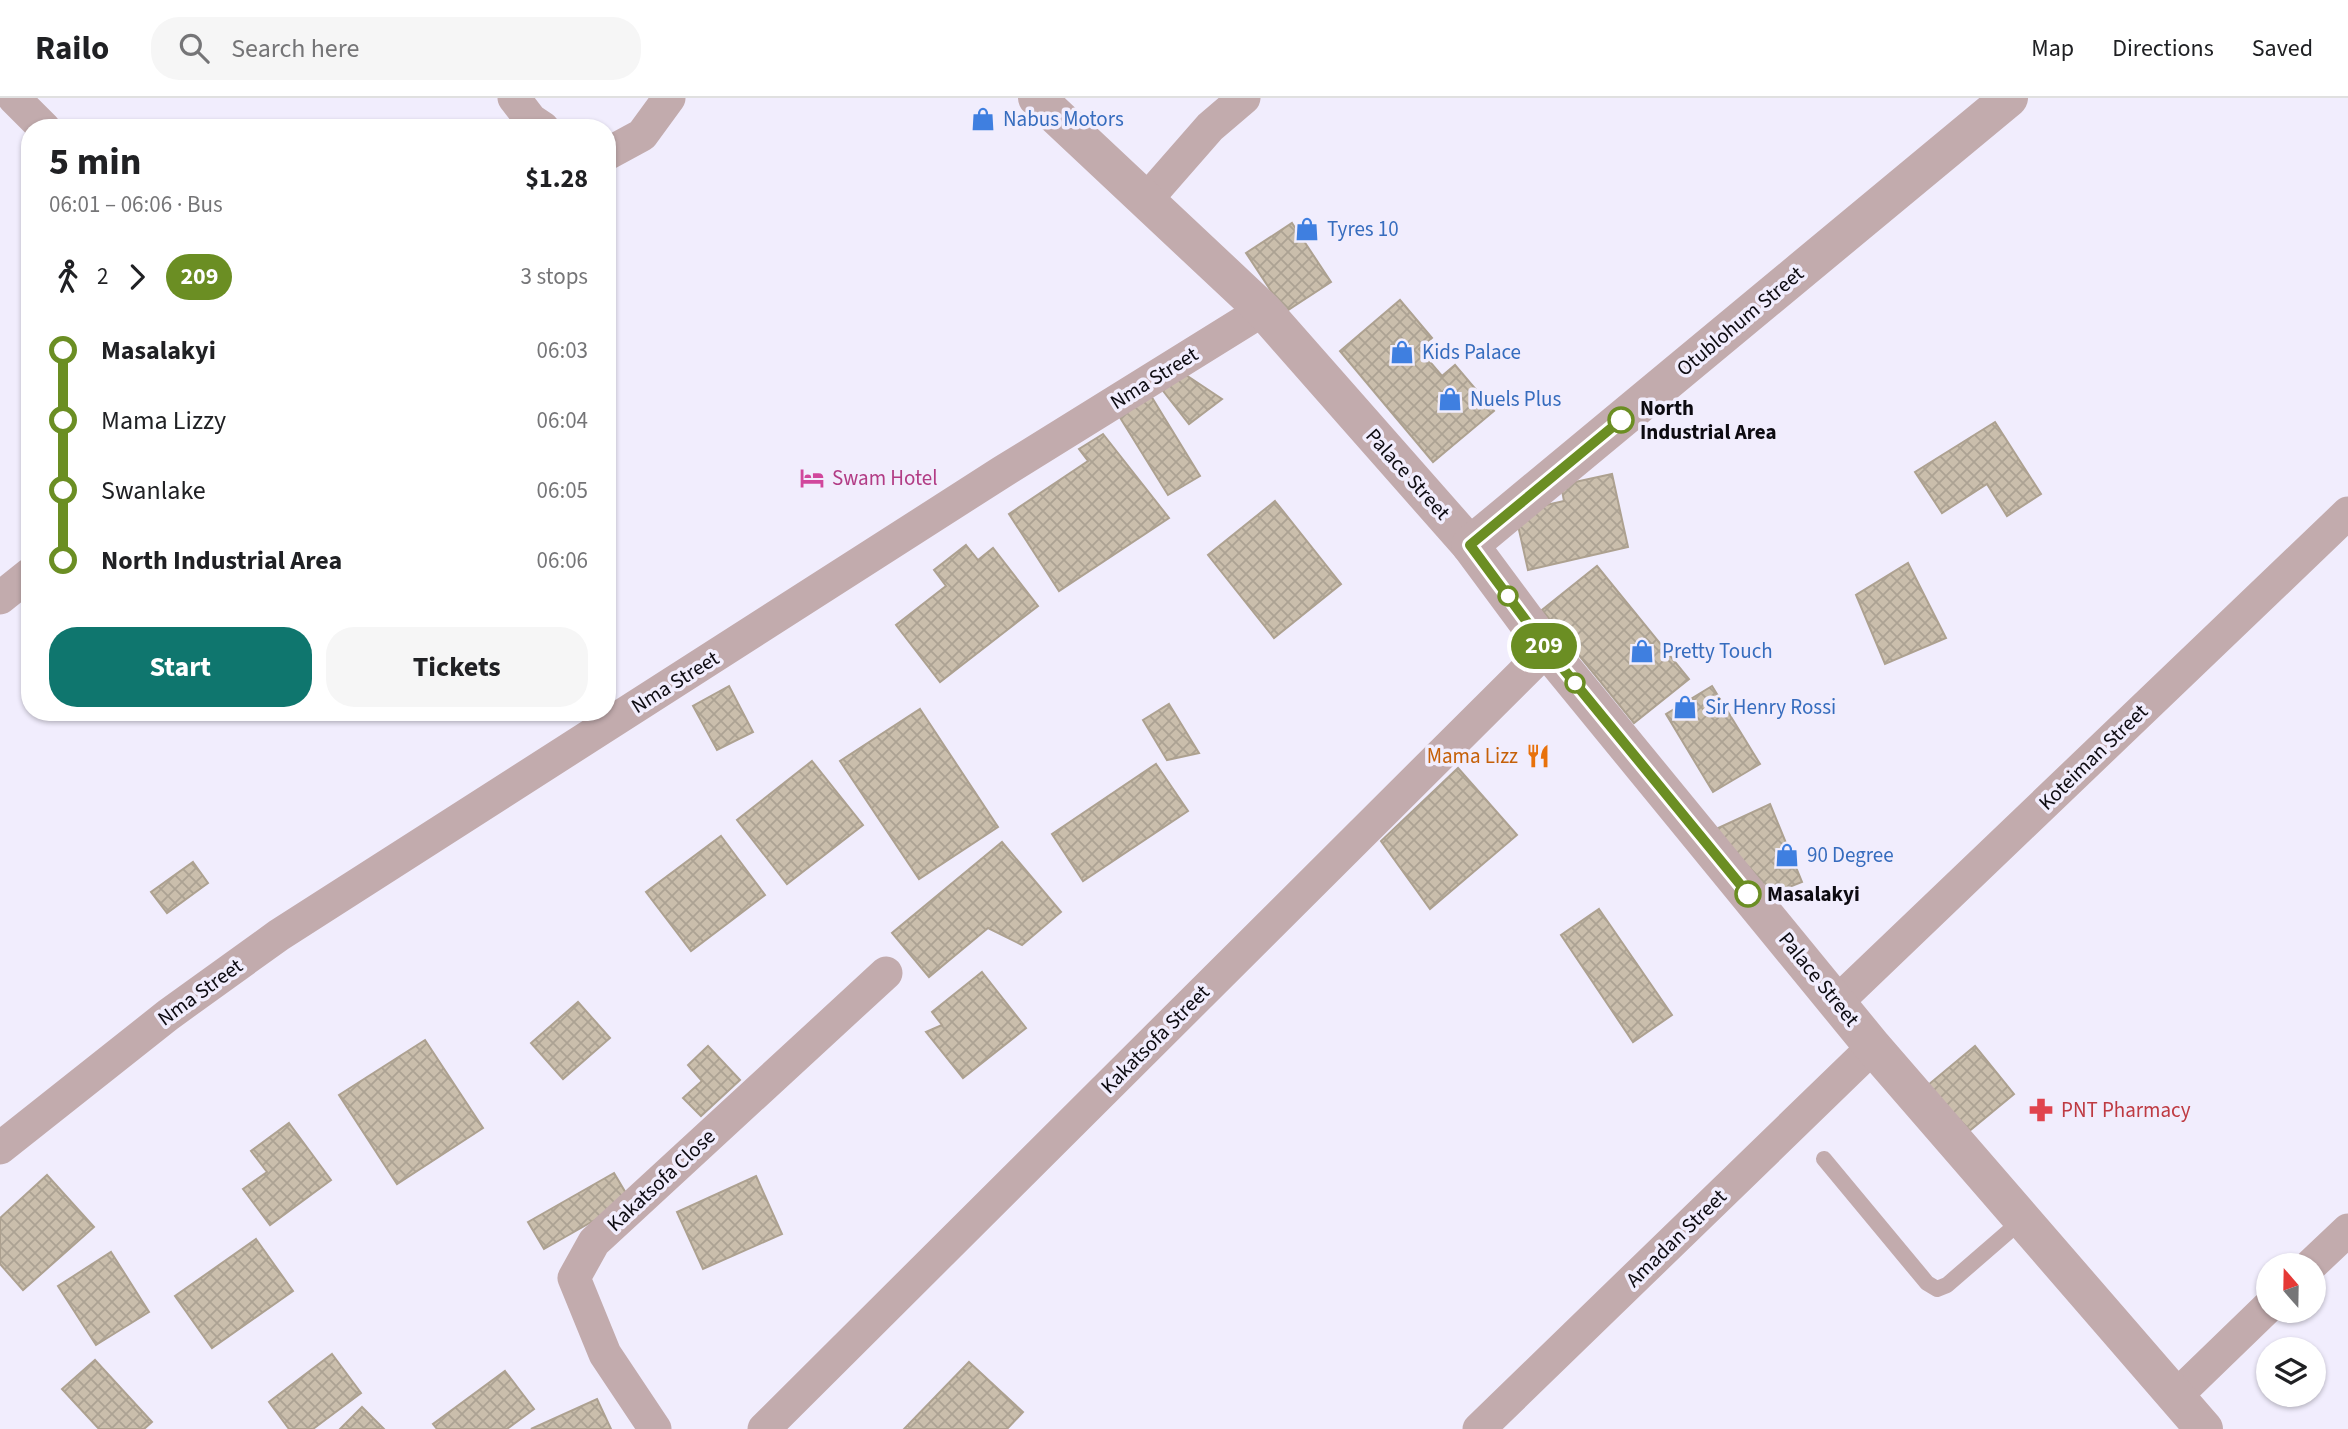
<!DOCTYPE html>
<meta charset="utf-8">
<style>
body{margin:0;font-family:"Source Sans 3",sans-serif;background:#f6f6f6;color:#202124;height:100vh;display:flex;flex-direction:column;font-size:26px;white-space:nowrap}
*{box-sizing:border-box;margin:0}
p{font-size:23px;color:#757577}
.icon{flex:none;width:38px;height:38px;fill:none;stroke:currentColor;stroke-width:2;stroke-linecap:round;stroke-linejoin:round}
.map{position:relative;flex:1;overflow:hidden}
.drawer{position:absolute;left:21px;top:21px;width:595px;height:602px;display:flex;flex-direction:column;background:#fff;border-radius:28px;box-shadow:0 2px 5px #0004}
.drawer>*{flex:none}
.badge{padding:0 14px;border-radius:23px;font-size:24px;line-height:46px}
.needle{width:46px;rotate:340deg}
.controls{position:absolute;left:2256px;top:1155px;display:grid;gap:14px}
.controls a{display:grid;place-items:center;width:70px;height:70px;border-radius:50%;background:#fff;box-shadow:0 2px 5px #0004;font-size:35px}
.map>.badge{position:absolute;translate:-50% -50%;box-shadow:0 0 0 4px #fff}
.legs{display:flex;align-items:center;gap:10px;height:77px;padding:0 28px;font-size:23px}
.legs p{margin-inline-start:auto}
.head{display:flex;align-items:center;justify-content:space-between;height:119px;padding:0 28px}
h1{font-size:38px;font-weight:700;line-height:52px}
.button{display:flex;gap:14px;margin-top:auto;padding:14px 28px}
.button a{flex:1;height:80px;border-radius:28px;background:#0f766e;color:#fff;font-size:28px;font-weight:700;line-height:80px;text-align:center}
.button a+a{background:#f6f6f6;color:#202124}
ul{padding:0 28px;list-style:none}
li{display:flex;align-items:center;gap:24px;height:70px;font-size:26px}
li i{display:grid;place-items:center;width:10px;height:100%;margin:0 9px;background:currentColor}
li i::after{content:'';width:18px;height:18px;margin:-9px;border:5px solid;border-radius:50%;background:#fff}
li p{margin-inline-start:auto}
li:first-child i{background:linear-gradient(#0000 50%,currentColor 0)}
li:last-child i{background:linear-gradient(currentColor 50%,#0000 0)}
header{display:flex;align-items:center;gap:42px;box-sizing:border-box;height:98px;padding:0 35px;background:#fff;border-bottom:2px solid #e0e0e0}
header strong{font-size:33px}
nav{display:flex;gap:38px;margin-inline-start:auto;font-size:24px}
.search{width:490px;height:63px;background:#f6f6f6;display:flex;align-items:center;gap:18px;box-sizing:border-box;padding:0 24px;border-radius:28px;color:#757577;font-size:26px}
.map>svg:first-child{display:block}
</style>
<header>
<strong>Railo</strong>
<div class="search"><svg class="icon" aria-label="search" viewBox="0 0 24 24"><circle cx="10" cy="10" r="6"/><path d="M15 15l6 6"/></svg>Search here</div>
<nav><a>Map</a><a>Directions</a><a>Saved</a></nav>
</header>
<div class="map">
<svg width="2348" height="1331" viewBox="0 0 2348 1331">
<defs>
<pattern id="building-cross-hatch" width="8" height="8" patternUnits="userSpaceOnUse" patternTransform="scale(1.75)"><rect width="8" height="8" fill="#cabeac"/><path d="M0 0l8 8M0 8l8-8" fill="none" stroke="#aca293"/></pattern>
</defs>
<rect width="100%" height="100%" fill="#f1edfd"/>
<!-- building -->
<g fill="url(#building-cross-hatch)" stroke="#ada190" stroke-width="2">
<path d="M1292,125L1331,184L1285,214L1246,155Z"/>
<path d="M1400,202L1432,240L1419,251L1442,278L1455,267L1494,313L1433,364L1340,253Z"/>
<path d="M1180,273L1222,301L1189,326L1160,289Z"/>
<path d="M1148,293L1200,378L1168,397L1116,313Z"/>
<path d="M1995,324L2041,396L2007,418L1987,386L1942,415L1915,374Z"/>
<path d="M1103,336L1169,420L1059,493L1009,416L1088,363L1079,351Z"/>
<path d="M1612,376L1628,449L1528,472L1515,414L1564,403L1561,387Z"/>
<path d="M1275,403L1341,486L1274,540L1208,457Z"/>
<path d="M966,447L978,462L993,450L1038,508L940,584L896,527L946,488L934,472Z"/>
<path d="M1908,465L1946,540L1885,566L1856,497Z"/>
<path d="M1597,468L1689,581L1634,625L1542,512Z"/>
<path d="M729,588L753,634L717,652L693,608Z"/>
<path d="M1712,588L1760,666L1713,694L1666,616Z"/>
<path d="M1169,606L1199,655L1167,662L1143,622Z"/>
<path d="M920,611L998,729L919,781L840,663Z"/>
<path d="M812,663L863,727L787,786L737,722Z"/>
<path d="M1156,666L1188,713L1083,783L1052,736Z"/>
<path d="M1458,670L1517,737L1430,811L1381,743Z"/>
<path d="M1770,706L1802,784L1761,800L1714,732Z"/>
<path d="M721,738L765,797L691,853L646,794Z"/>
<path d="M1002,744L1061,814L1022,847L988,830L929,879L892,835Z"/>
<path d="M193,764L208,785L167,815L151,794Z"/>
<path d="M1599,811L1672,917L1633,944L1561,837Z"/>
<path d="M982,874L1026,930L963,980L926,934L942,927L932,914Z"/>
<path d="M578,904L610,940L563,981L531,945Z"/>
<path d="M425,942L483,1030L397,1086L339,997Z"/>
<path d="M708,948L740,982L701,1018L683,1000L702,983L688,967Z"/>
<path d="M1975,948L2014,996L1968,1034L1928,987Z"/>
<path d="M289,1025L331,1082L270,1127L243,1091L267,1074L251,1053Z"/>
<path d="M614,1075L630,1102L544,1151L528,1124Z"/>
<path d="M47,1077L94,1129L23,1192L0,1166V1120Z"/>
<path d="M756,1078L782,1136L703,1171L677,1114Z"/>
<path d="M256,1141L293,1193L212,1250L175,1198Z"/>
<path d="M111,1154L149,1214L96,1247L58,1188Z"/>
<path d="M332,1256L361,1295L313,1331H289L269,1304Z"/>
<path d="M95,1262L152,1324L144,1331H99L62,1291Z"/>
<path d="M969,1264L1023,1314L1007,1331H904Z"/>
<path d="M505,1273L534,1311L507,1331H437L433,1326Z"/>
<path d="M597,1301L611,1331H531Z"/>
<path d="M362,1309L384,1331H340Z"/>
</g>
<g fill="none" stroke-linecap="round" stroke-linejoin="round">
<!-- service -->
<path stroke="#c2abad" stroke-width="16" d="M1824,1061L1927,1185L1937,1191L1947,1187L2022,1122"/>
<!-- minor -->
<g stroke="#c2abad" stroke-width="33">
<path d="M14,0L44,30"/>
<path d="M514,0L531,22L543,30"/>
<path d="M607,56L642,37L669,0"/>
<path d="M1147,101L1210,29L1244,0"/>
<path d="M0,500L30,476"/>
<path d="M1837,904L2348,415"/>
<path d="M0,1050L168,917L279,837L1002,374L1263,212"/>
<path d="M2311,1167L2348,1132"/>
<path d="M2175,1299L2268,1209"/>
<path d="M655,1331L605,1256L574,1180L594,1144L886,875"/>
<path d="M764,1331L1547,551"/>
<path d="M1479,1331L1873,949"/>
</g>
<!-- tertiary -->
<g stroke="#c2abad" stroke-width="38">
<path d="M1037,0L1263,212L1470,447L1547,551L1873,949L2204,1331"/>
<path d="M1470,447L2009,0"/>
</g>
</g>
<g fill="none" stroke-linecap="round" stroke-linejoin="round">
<!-- line-1 casing -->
<g stroke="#fff" stroke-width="16">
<path id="line-1" d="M1621,322L1470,447L1547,551L1748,796"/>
</g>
<!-- line-1 -->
<use href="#line-1" stroke="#6b8e23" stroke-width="10"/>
</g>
<!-- icons -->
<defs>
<g id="shop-bare" transform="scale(1.89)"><path d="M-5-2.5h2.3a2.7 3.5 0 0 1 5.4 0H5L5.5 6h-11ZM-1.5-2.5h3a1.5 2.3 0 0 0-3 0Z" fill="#3f7fe0" stroke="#f1edfd" stroke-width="2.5" paint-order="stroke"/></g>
<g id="hotel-bare" transform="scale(1.89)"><path d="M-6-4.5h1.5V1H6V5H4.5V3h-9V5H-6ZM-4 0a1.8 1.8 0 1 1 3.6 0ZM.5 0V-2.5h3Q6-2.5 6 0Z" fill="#d1479c" stroke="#f1edfd" stroke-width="2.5" paint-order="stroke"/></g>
<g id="restaurant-bare" transform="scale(1.89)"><path d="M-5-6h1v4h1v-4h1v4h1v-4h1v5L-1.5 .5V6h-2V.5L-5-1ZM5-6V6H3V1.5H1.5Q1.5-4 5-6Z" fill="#e8710a" stroke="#f1edfd" stroke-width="2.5" paint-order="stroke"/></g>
<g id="pharmacy-bare" transform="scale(1.89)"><path d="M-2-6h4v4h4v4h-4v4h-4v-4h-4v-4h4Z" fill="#e0444e" stroke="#f1edfd" stroke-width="2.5" paint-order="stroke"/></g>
</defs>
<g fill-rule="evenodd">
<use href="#shop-bare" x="983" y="21"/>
<use href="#shop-bare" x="1307" y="131"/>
<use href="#shop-bare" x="1402" y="254"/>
<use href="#shop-bare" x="1450" y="301"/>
<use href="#hotel-bare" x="812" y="380"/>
<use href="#shop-bare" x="1642" y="553"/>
<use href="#shop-bare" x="1685" y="609"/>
<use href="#restaurant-bare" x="1538" y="658"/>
<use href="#shop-bare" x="1787" y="757"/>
<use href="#pharmacy-bare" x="2041" y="1012"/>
</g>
<!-- markers -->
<g fill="#fff" stroke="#6b8e23" stroke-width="3.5">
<circle cx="1621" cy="322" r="12"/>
<circle cx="1508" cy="498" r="9"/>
<circle cx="1575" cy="585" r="9"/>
<circle cx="1748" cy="796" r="12"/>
</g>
<g text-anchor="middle" stroke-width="7" stroke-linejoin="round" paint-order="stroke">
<!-- shop labels -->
<g font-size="21" fill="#366cbe" stroke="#f1edfd" text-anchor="start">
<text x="1003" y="28">Nabus Motors</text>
<text x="1327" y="138">Tyres 10</text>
<text x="1422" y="261">Kids Palace</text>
<text x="1470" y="308">Nuels Plus</text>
<text x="1662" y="560">Pretty Touch</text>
<text x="1705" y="616">Sir Henry Rossi</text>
<text x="1807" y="764">90 Degree</text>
</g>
<!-- street labels -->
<g font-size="21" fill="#0d0b11" stroke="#f1edfd">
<text transform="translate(1740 223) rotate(-40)" y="7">Otublohum Street</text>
<text transform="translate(1154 280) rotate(-32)" y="7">Nma Street</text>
<text transform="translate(1408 376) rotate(48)" y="7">Palace Street</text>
<text transform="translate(675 584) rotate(-32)" y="7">Nma Street</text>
<text transform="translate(2093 659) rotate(-44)" y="7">Koteiman Street</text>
<text transform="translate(1819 881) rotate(51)" y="7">Palace Street</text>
<text transform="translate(200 894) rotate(-36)" y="7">Nma Street</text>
<text transform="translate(1155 941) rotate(-45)" y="7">Kakatsofa Street</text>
<text transform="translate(661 1082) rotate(-43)" y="7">Kakatsofa Close</text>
<text transform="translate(1676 1140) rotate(-44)" y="7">Amadan Street</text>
</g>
<!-- stop labels -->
<g font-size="21" font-weight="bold" fill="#0d0b11" stroke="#f1edfd" text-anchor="start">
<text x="1640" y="317">North<tspan x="1640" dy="24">Industrial Area</tspan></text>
<text x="1767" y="803">Masalakyi</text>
</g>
<!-- hotel labels -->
<g font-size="21" fill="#b23c85" stroke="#f1edfd" text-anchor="start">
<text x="832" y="387">Swam Hotel</text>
</g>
<!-- food labels -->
<g font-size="21" fill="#c56008" stroke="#f1edfd" text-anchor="end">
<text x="1518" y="665">Mama Lizz</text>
</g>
<!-- health labels -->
<g font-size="21" fill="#be3a42" stroke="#f1edfd" text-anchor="start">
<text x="2061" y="1019">PNT Pharmacy</text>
</g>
</g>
</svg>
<div class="controls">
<a><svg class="needle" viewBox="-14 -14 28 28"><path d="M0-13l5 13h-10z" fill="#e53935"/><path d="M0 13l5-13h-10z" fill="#757577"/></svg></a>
<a><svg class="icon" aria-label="layers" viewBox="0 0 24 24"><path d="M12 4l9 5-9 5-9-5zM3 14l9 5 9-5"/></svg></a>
</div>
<b class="badge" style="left:1544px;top:548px;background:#6b8e23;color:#fff">209</b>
<section class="drawer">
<div class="head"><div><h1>5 min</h1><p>06:01 – 06:06 · Bus</p></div><b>$1.28</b></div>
<div class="legs"><svg class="icon" aria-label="walk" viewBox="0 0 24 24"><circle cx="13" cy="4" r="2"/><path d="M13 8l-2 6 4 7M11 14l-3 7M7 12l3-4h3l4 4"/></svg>2<svg class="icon" aria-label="forward" viewBox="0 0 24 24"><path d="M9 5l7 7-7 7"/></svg><b class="badge" style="background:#6b8e23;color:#fff">209</b><p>3 stops</p></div>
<ul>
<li><i style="color:#6b8e23"></i><b>Masalakyi</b><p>06:03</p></li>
<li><i style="color:#6b8e23"></i><span>Mama Lizzy</span><p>06:04</p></li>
<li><i style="color:#6b8e23"></i><span>Swanlake</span><p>06:05</p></li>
<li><i style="color:#6b8e23"></i><b>North Industrial Area</b><p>06:06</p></li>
</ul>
<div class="button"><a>Start</a><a>Tickets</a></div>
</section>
</div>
